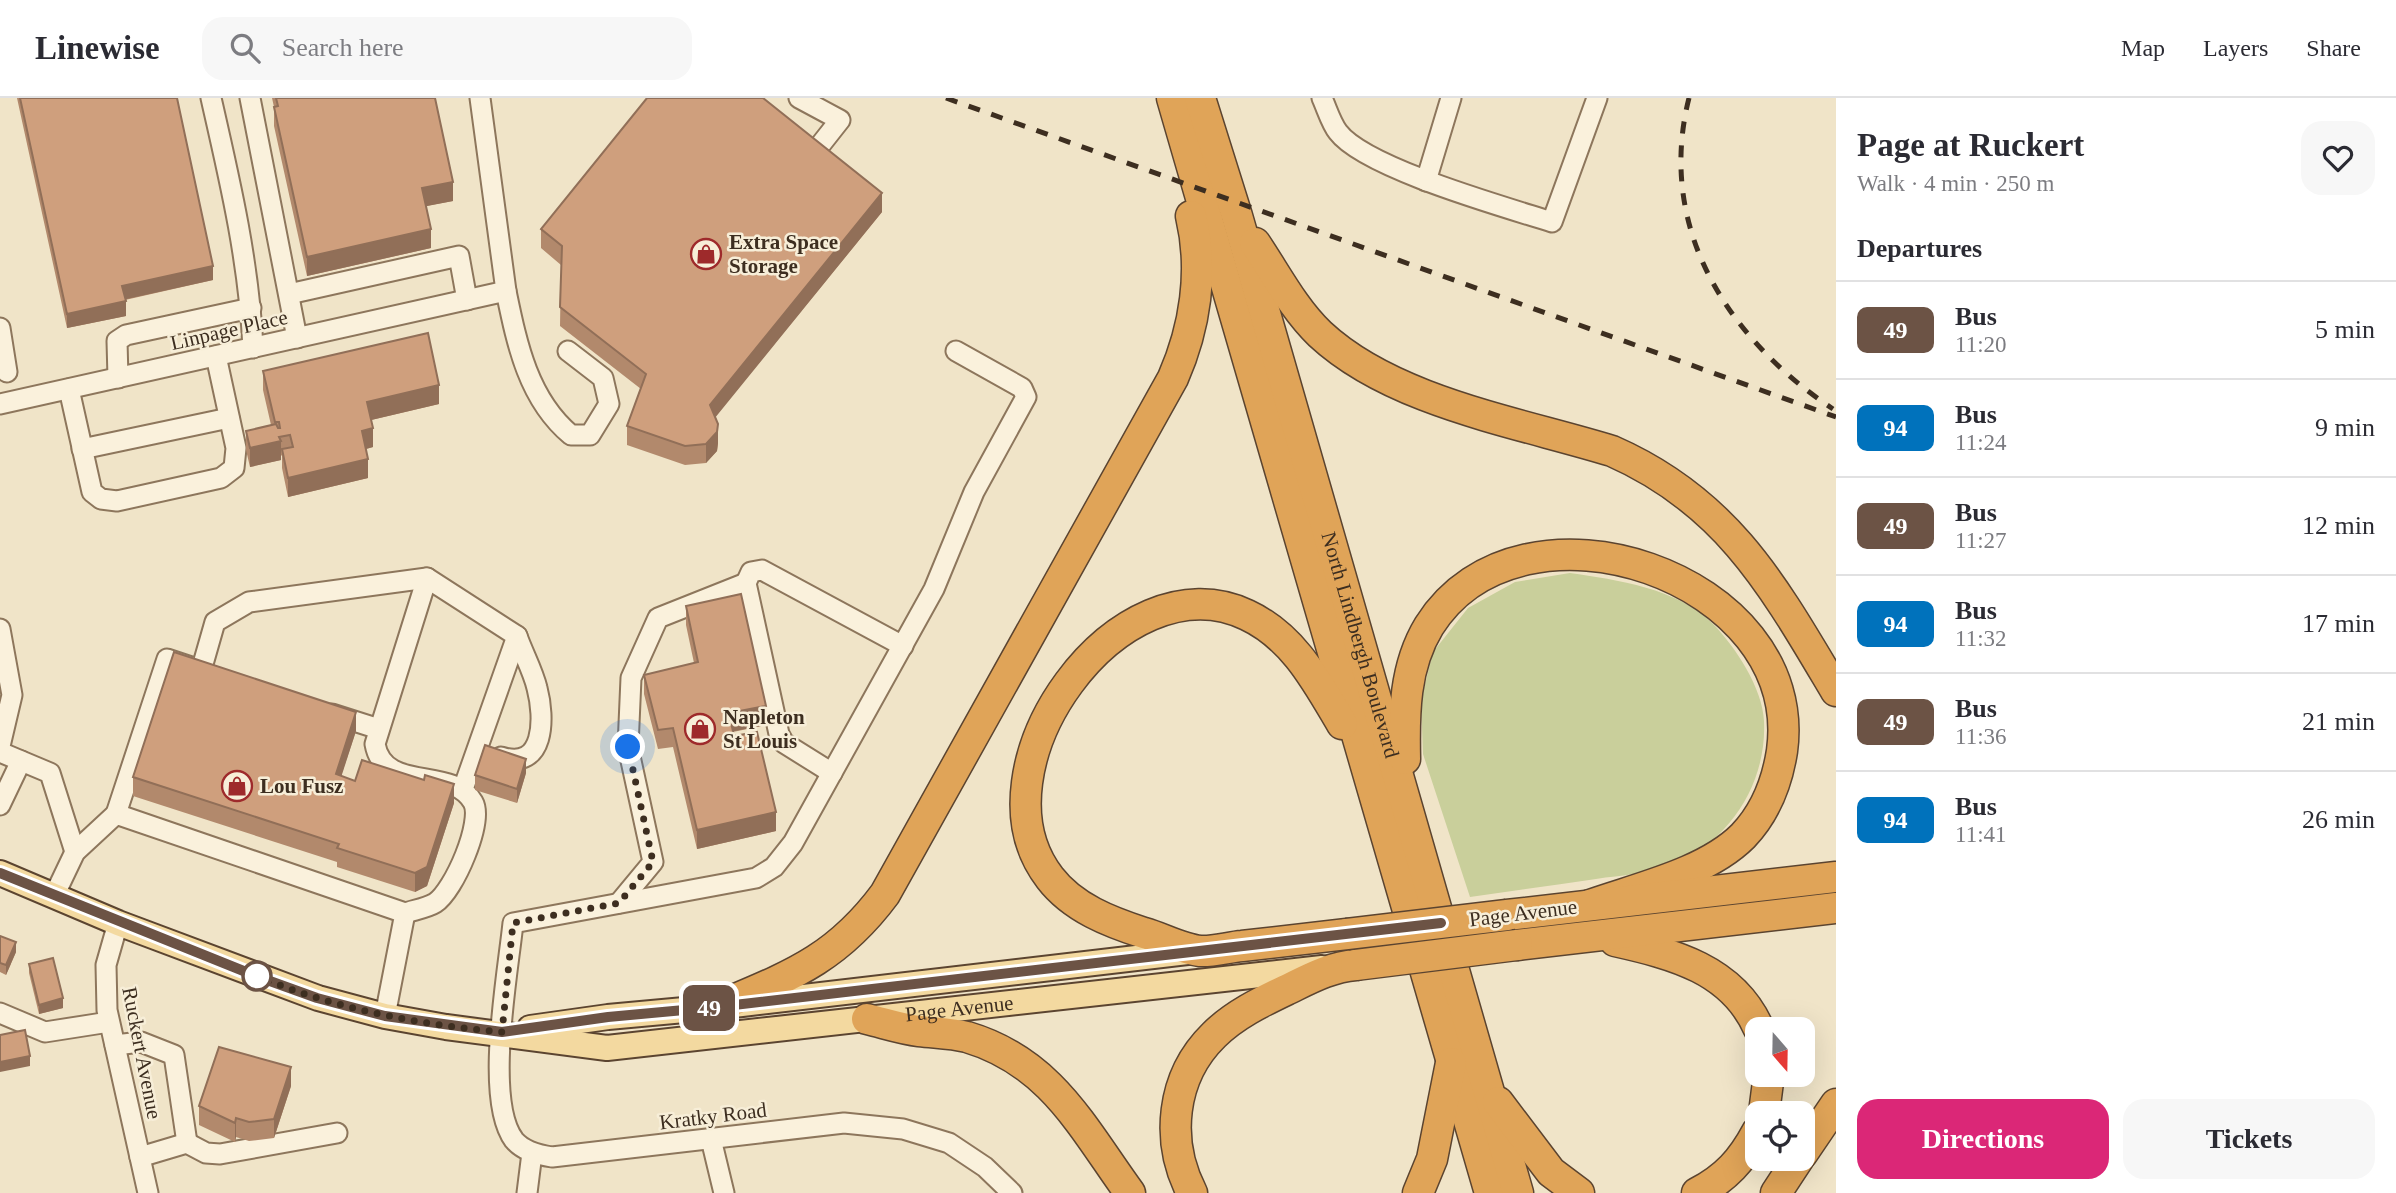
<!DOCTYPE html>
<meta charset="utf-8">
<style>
body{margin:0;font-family:Georgia,serif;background:#f7f7f7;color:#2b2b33;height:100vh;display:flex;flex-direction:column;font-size:26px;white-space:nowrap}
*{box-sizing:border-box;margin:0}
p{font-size:23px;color:#7c7c81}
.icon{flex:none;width:38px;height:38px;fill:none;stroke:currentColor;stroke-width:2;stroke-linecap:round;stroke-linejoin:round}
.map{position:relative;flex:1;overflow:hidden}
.details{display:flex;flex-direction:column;background:#fff;width:560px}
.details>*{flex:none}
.badge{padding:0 14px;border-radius:10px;font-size:24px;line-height:46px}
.needle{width:46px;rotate:160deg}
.fabs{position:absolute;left:1745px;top:919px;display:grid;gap:14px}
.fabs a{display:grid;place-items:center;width:70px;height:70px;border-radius:14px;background:#fff;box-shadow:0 7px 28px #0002;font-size:35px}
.you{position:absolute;width:35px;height:35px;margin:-18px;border:5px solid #fff;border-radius:50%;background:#1a73e8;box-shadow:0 0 0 10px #1a73e833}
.map>.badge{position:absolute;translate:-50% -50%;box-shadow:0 0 0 4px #fff}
h2{padding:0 21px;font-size:26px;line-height:63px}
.round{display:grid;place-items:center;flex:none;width:74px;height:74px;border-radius:21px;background:#f7f7f7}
.overview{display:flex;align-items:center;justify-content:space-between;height:119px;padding:0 21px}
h1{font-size:33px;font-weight:800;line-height:52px}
.action{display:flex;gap:14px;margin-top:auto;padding:14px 21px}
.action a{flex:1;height:80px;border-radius:21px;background:#db2777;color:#fff;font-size:28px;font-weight:800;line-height:80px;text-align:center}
.action a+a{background:#f7f7f7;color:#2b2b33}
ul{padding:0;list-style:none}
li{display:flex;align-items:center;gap:21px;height:98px;padding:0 21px;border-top:2px solid #e1e1e2}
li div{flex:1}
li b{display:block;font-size:26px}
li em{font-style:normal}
li .badge{min-width:77px;font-weight:700;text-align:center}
header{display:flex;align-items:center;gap:42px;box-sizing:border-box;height:98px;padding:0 35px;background:#fff;border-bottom:2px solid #e1e1e2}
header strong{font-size:33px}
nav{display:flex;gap:38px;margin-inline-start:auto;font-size:24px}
.search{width:490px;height:63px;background:#f7f7f7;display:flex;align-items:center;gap:18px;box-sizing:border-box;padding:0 24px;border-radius:21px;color:#7c7c81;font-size:26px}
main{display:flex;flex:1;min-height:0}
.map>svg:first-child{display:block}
</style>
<header>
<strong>Linewise</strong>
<div class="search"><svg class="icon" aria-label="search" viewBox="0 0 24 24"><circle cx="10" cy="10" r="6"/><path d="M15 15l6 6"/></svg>Search here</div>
<nav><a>Map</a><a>Layers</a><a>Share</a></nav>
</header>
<main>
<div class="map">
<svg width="1836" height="1095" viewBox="0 0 1836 1095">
<rect width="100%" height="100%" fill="#f0e4c8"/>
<!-- green -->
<path fill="#c9cf9b" d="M1570,475C1617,482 1678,490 1713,526C1735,548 1763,591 1764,623C1767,684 1731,742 1674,766C1650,776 1621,777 1596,781C1554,787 1512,793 1470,799L1423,656L1421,602L1433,554L1468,510L1515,484Z"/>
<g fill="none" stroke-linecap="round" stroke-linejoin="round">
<!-- minor casing -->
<g stroke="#8d765c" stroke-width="23">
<g id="minor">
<path d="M211,0C230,83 249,164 253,250"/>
<path d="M250,0L297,240"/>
<path d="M799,0L840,22L814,55"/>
<path d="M1322,0C1327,11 1331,25 1338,34C1365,70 1505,109 1552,124L1597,0"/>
<path d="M1426,83L1451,0"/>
<path d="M506,193C517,246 528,301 571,337H590L609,306L603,280L568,253"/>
<path d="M289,196L459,158L467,202"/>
<path d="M0,230L7,274"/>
<path d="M956,253L1022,290L1026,299L974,394L934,491L793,745L774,769L756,780L513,825C508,875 484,1002 514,1042C523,1053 539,1057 552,1059L844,1025L903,1031L949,1045L985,1069L1012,1095"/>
<path d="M118,280L117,243L126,237L251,210"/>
<path d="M69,291L92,394L101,401L117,403L221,380L234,370L236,350L216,258"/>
<path d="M0,306L506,193L480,0"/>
<path d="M82,351L229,320"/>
<path d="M0,531L12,597L0,648"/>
<path d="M201,573L215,524L249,504L427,480"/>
<path d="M332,616L379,631"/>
<path d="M0,654L50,675L75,754"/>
<path d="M501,659C545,673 545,620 537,590C533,573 523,555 517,538"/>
<path d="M832,675L784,645L779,636L746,485L751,474L762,472L903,548"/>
<path d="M0,707L21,663"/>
<path d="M116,716L167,561L194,570"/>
<path d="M54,798L75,754L116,716L405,815L385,918"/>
<path d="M619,805L653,764L628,649L631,580L658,520L746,485"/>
<path d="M405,815C414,812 427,810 435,805C454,793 484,723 473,704C452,667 384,696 375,646L427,480L517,538L463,691"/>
<path d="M118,825L106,867L107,912L148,1095"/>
<path d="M0,915L45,934L109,924"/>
<path d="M115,947L141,944L174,957L187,1045"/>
<path d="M711,1041L724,1095"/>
<path d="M140,1059L187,1045L206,1055L220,1056L337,1035"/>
<path d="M527,1095L532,1055"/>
</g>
</g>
<!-- major casing -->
<g stroke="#5b4430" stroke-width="28">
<g id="major">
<path id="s1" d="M0,775L118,825L318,900L385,918L446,929L607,950L1322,870"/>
<path d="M530,930L608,919L717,909L1196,853"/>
</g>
</g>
<!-- highway casing -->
<g stroke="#5b4430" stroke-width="33">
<g id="highway">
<path d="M1172,0L1490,1095"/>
<path id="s2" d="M1200,0L1237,118L1518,1095"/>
<path d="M1255,145C1276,176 1293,210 1320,236C1393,304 1518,324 1612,353C1728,404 1774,489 1836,593"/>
<path d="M1342,626C1317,584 1294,539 1247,517C1120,456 965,671 1050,780C1073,810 1110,824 1144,835C1162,840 1182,851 1200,853C1212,854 1229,849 1242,848C1277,844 1312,840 1347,836"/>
<path d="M1405,661C1404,616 1404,569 1429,528C1521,382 1806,479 1782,653C1777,685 1765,715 1743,738C1706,775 1638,790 1590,807"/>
<path d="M1507,817L1836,779"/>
<path d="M1615,843C1673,856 1733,871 1759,931"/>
<path d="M1517,847L1836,810"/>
<path d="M717,909C790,878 836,862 885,796L1173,280C1195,230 1204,173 1191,118"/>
<path d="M867,921C884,925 902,931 919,933C936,935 951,935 967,939C1051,964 1082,1029 1130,1095"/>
<path d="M1498,1004L1551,1074L1579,1095"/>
<path d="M1764,1015L1769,976"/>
<path d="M1802,1056L1836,1006"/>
<path d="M1192,1095C1165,1043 1171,979 1214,937C1234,917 1261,904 1286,892C1309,881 1330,869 1356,867"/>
<path d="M1418,1095L1432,1061L1451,965"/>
<path d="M1697,1095C1726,1080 1742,1062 1757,1034"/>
<path d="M1776,1095L1799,1060"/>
</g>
</g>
<!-- minor -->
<use href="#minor" stroke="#faf1dc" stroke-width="19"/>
<!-- major -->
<use href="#major" stroke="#f3d9a0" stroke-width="24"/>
<!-- highway -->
<use href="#highway" stroke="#e0a458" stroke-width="30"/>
<!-- rail -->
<g stroke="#3d2e20" stroke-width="5" stroke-dasharray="12 12" stroke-linecap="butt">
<path d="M946,0L1836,319"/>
<path d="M1689,0C1656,130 1728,241 1833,311"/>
</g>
<!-- highway-bridge casing -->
<g stroke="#5b4430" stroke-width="33" stroke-linecap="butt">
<g id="highway-bridge">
<path d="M1347,836L1507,817"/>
<path d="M1356,867L1517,847"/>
</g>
</g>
<!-- highway-bridge -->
<use href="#highway-bridge" stroke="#e0a458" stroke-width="30"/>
</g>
<!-- wall -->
<g fill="#b2896c">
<path d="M17,0H177L213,182L125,202L126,218L67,230Z"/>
<path d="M272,0H435L453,103L426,108L431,150L307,178L274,28V9Z"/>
<path d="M882,114L715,319L718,345L717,353L706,365L685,367L627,347V328L641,291L560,228L561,167L541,150V131Z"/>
<path d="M263,273L439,306L371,322L373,349L366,351L368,380L288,399L282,370V357L281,358V362L250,369L246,352V333L271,327L263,292Z"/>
<path d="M686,508L766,627L733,634L734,638L776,733L697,751L673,649L658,651L644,596V577L694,565L686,527Z"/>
<path d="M356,633L341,678L355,683L454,705L427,788L415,794L337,769V764L133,698V679Z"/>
<path d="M526,675L517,705L475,692V677Z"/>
<path d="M0,838L16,854L6,877L0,874Z"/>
<path d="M29,866L63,910L39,916L29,875Z"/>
<path d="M291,988L274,1040L249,1043L236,1039L235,1044L199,1027V1008Z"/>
</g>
<!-- shaded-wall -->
<g fill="#916f58">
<path d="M453,84V103L422,109V90Z"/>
<path d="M882,95V114L710,326V307Z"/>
<path d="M431,131V150L307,178V159Z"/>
<path d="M213,168V182L122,202V188Z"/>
<path d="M126,203V218L67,230V216Z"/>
<path d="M439,287V306L367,323V304Z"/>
<path d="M718,326V345L717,353L706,365V346Z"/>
<path d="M373,330V349L362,352V333Z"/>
<path d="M281,343V362L250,369V350Z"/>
<path d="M368,361V380L288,399V380Z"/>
<path d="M766,608V627L729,634V615Z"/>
<path d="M356,614V633L336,695V676Z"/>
<path d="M526,661V675L517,705V691Z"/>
<path d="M454,686V705L427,788L415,794V775Z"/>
<path d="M776,714V733L697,751V732Z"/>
<path d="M16,844V854L6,877V867Z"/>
<path d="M63,900V910L39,916V907Z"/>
<path d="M30,958V968L0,974V964Z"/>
<path d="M291,969V988L274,1040V1021Z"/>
<path d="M236,1020V1039L235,1044V1025Z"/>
</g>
<!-- building -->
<g fill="#cf9f7d" stroke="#916f58" stroke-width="2">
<path d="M20,0H177L213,168L122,188L126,203L67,216Z"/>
<path d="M276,0H435L453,84L422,90L431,131L307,159L274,9L278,8Z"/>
<path d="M647,0H763L882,95L710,307L718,326L717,334L706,346L685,348L627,328L646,276L560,209L562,148L541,131Z"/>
<path d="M428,235L439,287L367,304L373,330L362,333L368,361L288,380L282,351L293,349L290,337L279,339L281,343L250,350L246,333L276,326L278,330H280L279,324H275L263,273Z"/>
<path d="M741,496L766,608L729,615L734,638L757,634L776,714L697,732L673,630L658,632L644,577L698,564L686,508Z"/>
<path d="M174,554L356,614L336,676L355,683L362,662L424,682L425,677L454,686L427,769L415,775L337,750L339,746L133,679Z"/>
<path d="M485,647L526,661L517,691L475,677Z"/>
<path d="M0,838L16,844L6,867L0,865Z"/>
<path d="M53,860L63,900L39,907L29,866Z"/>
<path d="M25,932L30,958L0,964V937Z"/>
<path d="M219,949L291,969L274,1021L249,1024L236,1020L235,1025L199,1008Z"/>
</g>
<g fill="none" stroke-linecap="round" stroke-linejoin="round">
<!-- line casing -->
<g stroke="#fff" stroke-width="16">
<path id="line" d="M0,775L256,878L317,900L385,918L502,934L608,919L717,909L1441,825"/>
</g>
<!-- line -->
<use href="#line" stroke="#6c5345" stroke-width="10"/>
<!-- walk -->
<path stroke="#3d2e20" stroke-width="7" stroke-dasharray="0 12.6" d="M257,878C332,910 419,927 502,934L513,825L619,805L653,764L628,649"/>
</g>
<!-- icons -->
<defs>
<g id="shop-ring" transform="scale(1.575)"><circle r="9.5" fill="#f7eed8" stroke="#9e2a2b" stroke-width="1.5"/><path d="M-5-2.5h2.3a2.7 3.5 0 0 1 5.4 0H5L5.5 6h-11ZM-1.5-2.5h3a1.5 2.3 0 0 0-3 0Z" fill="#9e2a2b"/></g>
</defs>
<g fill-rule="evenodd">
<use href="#shop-ring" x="706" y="156"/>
<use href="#shop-ring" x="700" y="631"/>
<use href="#shop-ring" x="237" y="688"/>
</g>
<!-- markers -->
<circle fill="#fff" stroke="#6c5345" stroke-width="3.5" cx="257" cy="878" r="14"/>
<g text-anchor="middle" stroke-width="5" stroke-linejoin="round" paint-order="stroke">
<!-- poi labels -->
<g font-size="21" font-weight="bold" fill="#3d2e20" stroke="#f7eed8" text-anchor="start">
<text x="729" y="151">Extra Space<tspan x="729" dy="24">Storage</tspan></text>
<text x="723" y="626">Napleton<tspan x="723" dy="24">St Louis</tspan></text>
<text x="260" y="695">Lou Fusz</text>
</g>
<!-- street labels -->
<g font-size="21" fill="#3d2e20" stroke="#f7eed8">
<text transform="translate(229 232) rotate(-13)" y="7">Linpage Place</text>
<text dy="7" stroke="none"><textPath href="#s2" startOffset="570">North Lindbergh Boulevard</textPath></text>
<text transform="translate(1523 815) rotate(-7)" y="7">Page Avenue</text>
<text dy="7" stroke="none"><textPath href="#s1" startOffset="990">Page Avenue</textPath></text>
<text transform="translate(142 955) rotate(79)" y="7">Ruckert Avenue</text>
<text transform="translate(713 1018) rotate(-7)" y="7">Kratky Road</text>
</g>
</g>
</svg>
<div class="fabs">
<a><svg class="needle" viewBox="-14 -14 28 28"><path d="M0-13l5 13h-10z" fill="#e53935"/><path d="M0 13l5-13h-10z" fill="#7c7c81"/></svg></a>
<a><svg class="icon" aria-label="locate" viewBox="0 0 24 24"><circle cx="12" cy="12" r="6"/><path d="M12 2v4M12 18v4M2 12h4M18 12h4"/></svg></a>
</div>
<div class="you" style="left:628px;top:649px"></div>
<b class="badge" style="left:709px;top:910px;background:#6c5345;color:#fff">49</b>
</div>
<section class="details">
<div class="overview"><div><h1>Page at Ruckert</h1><p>Walk · 4 min · 250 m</p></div><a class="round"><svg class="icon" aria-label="heart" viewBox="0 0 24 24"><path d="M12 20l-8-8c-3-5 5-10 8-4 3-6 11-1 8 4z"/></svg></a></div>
<h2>Departures</h2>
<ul>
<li><span class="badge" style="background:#6c5345;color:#fff">49</span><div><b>Bus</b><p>11:20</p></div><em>5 min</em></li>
<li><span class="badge" style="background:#0072bc;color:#fff">94</span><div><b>Bus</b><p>11:24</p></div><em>9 min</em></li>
<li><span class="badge" style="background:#6c5345;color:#fff">49</span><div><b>Bus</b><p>11:27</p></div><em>12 min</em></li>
<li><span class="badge" style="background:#0072bc;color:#fff">94</span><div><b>Bus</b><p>11:32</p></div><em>17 min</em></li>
<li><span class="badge" style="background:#6c5345;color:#fff">49</span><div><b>Bus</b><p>11:36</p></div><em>21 min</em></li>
<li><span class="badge" style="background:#0072bc;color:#fff">94</span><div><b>Bus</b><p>11:41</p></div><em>26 min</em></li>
</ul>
<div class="action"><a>Directions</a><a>Tickets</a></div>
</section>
</main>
